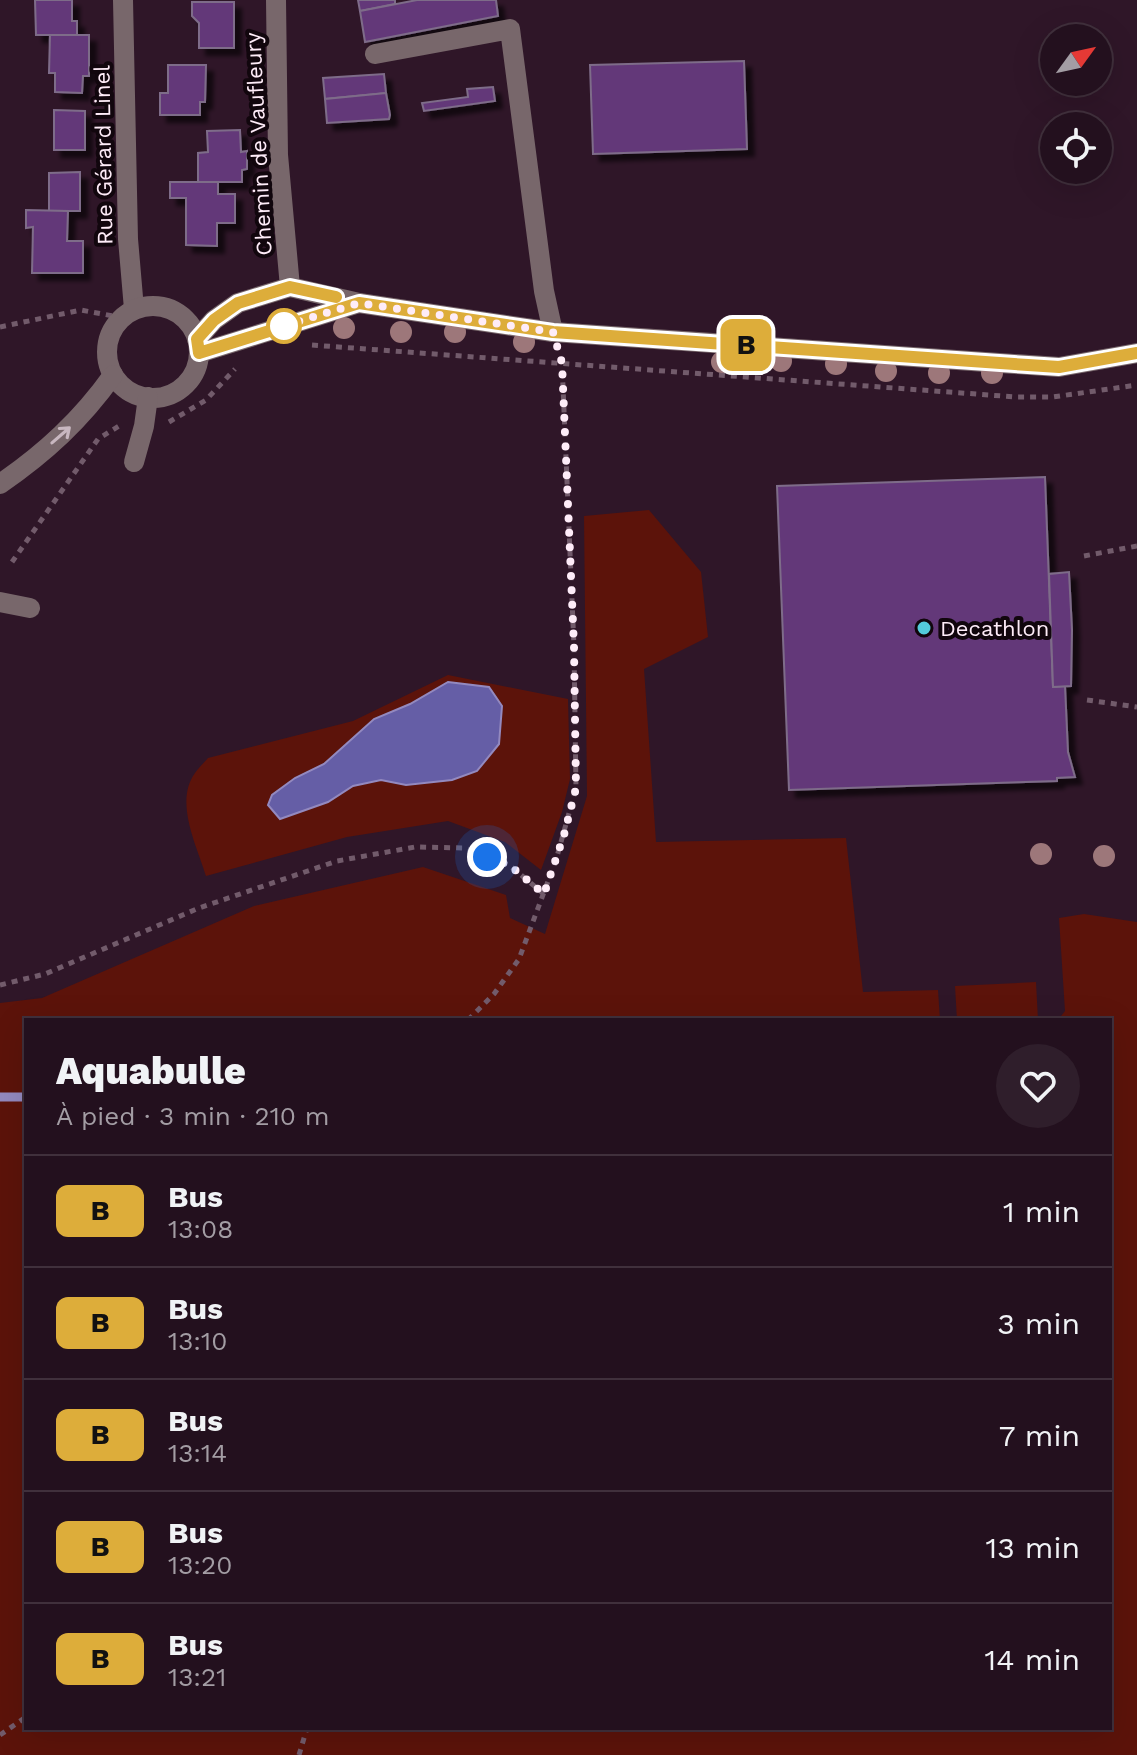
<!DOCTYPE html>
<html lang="fr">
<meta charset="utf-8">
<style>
body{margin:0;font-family:"Work Sans",sans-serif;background:#2f1e2b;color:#f1f3f6;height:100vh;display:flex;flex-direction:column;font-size:30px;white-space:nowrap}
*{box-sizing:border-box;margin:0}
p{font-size:26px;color:#a39da4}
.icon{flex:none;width:44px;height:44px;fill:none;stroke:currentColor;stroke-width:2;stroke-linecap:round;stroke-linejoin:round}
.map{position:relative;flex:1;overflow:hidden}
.details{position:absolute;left:24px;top:1018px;width:1088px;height:712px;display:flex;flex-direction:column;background:#23101e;border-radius:0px;box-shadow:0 8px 32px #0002,0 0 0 2px #40303c}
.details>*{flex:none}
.badge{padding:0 16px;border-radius:12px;font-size:28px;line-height:52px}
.needle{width:52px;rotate:57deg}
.buttons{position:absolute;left:1040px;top:24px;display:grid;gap:16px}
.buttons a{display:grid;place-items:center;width:72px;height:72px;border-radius:50%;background:#23101e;box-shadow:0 8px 32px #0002,0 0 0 2px #40303c;font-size:40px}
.you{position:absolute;width:40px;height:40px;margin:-20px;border:6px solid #fff;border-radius:50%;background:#1a73e8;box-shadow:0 0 0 12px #1a73e833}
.map>.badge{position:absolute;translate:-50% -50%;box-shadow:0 0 0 4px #fff}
.round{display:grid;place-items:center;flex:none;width:84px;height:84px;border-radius:42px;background:#2f1e2b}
.summary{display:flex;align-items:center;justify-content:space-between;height:136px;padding:0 32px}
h1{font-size:38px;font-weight:800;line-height:60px}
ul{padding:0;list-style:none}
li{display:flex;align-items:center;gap:24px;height:112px;padding:0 32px;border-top:2px solid #40303c}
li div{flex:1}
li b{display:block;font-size:30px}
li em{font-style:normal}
li .badge{min-width:88px;font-weight:700;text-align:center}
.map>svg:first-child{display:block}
</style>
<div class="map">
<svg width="1137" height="1755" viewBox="0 0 1137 1755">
<defs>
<filter id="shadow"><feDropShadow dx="7" dy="7" stdDeviation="2" flood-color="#0009"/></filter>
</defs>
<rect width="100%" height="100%" fill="#2f1628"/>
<!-- green -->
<g fill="#5c130a">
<path d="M649,510L701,572L708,637L644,669L656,842L846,838L863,992L938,990L940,1020H26V1728H1110V1020H1058L1065,1011L1059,918L1084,914L1137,922V1755H0V1003L42,998L254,906L423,867L506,895L510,918L545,934L587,796L584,516Z"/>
<path d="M448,675L568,699L570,779L562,812L541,870L505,842L448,821L347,837L206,876C197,846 174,802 195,773C199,767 204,763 208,758L353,721Z"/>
<path d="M1036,982L1038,1020H957L955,986Z"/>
</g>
<!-- water -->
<path fill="#655ea6" stroke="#9389bf" stroke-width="2" d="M448,682L489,687L502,706L499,744L477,771L452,780L406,785L381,780L353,786L328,802L280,819L268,805L272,795L295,778L324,764L374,719L410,704Z"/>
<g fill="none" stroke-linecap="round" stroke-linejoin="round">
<!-- stream -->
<path stroke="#9389bf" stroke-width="9" d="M0,1097H26"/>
</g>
<!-- building -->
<g fill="#633979" stroke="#7e6c89" stroke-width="2" filter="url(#shadow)">
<path d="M35,0H72V21H77V35H36Z"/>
<path d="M358,0H395V4L360,11Z"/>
<path d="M417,0H496L498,16L365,42L360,11Z"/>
<path d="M192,2H234V48H199V23L192,16Z"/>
<path d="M50,35H89V76H83L82,93L55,92V73H49Z"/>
<path d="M744,61L747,149L593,154L590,65Z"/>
<path d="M168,65H206L205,102H200V115H160V93H168Z"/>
<path d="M384,74L386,93L325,99L323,78Z"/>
<path d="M493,87L495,101L424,111L422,103L468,97L467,89Z"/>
<path d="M386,93L390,115L389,119L327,123L325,99Z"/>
<path d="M54,110L85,111V150H54Z"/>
<path d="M240,130L241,152L247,151V169L242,170V182H198V153L208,152L207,131Z"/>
<path d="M80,172V211H49V173Z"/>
<path d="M170,182H218V194H235V223H217V246L186,245V198H170Z"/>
<path d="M26,210L68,211L67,241H83V273H32L33,227L26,228Z"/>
<path d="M1045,477L1053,687L1065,686L1068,752L1075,777L1057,778V781L789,790L777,486Z"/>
<path d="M1069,572L1072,630L1071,686L1053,687L1049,574Z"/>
</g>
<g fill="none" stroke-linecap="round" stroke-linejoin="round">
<!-- path -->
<g stroke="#725b6b" stroke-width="5" stroke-dasharray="6 6" stroke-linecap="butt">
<path d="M0,327L81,310L113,316"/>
<path d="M312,345L1016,397H1053L1137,385"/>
<path d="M169,422L206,400L235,369"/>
<path d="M1084,556L1137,546"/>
<path d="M12,562L98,439L119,426"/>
<path d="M1087,700L1137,707"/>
<path d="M0,985L45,974L199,908L337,861L415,847L465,848L509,865L544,894"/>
<path d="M468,1020L494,994L519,959L556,860L576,788L574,647L562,363"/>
<path d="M0,1735L26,1717"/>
<path d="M299,1755L307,1728"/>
</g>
<!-- minor -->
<g stroke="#78676b" stroke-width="20">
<path d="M123,0L128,239L134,309"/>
<path d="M276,0L278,155L290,287"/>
<path d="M375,54L510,29L544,291L553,332"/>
<circle cx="153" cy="352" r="46"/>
<path d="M197,339L214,320L238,303L290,287L359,303L553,332L1059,367L1137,353"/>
<path d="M199,353L359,303"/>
<path d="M134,462L144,426L148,397"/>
<path d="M0,484C45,453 81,420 113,375"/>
<path d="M0,602L30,608"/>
</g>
</g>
<!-- trees -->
<g fill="#9d777a">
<circle cx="344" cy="328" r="11"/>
<circle cx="401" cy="332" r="11"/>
<circle cx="455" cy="332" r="11"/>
<circle cx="524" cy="342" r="11"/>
<circle cx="781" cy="361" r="11"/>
<circle cx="722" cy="362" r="11"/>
<circle cx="836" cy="364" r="11"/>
<circle cx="886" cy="371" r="11"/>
<circle cx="939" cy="373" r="11"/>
<circle cx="992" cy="373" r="11"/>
<circle cx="1041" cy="854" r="11"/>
<circle cx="1104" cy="856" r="11"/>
</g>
<!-- one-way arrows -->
<defs><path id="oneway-shaft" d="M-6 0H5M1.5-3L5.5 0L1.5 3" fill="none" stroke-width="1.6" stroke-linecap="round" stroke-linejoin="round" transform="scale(2)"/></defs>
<use stroke="#c8b7c0" href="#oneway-shaft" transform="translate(61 435) rotate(-41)"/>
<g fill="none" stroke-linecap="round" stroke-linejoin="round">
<!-- line casing -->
<g stroke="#fff" stroke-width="18">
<path id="line" d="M336,297L290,287L238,303L214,320L197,339L199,353L359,303L553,332L1028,365L1059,367L1137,353"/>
</g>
<!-- line -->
<use href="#line" stroke="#ddad3a" stroke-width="12"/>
<!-- walk -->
<path stroke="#feecf8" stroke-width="8" stroke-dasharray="0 14.4" d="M284,326L271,330L359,303L553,332L562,363L574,647L576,788L564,835L544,894L509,865L487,857"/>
</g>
<!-- markers -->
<circle fill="#fff" stroke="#ddad3a" stroke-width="4" cx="284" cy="326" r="16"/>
<circle fill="#53cbdb" stroke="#11060d" stroke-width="3" cx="924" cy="628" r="8"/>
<g text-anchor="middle" stroke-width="8" stroke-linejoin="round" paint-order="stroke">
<!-- street labels -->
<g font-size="22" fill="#feecf8" stroke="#11060d">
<text transform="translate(258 144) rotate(-93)" y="8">Chemin de Vaufleury</text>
<text transform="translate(103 155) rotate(-91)" y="8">Rue Gérard Linel</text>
</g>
<!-- poi labels -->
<g font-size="22" fill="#feecf8" stroke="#11060d" text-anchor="start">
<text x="940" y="636">Decathlon</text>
</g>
</g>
</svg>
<div class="buttons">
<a><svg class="needle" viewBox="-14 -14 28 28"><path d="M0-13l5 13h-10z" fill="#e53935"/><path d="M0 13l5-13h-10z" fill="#a39da4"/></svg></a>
<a><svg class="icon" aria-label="locate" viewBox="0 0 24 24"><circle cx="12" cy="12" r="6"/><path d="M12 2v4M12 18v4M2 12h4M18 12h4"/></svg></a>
</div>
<div class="you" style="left:487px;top:857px"></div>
<b class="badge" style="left:746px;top:345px;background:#ddad3a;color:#111">B</b>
<section class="details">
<div class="summary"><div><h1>Aquabulle</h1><p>À pied · 3 min · 210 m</p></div><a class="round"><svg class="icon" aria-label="heart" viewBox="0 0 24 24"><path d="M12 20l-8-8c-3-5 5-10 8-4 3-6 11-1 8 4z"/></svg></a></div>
<ul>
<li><span class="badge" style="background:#ddad3a;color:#111">B</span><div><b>Bus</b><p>13:08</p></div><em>1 min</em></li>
<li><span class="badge" style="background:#ddad3a;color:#111">B</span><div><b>Bus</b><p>13:10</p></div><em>3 min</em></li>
<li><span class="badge" style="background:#ddad3a;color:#111">B</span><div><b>Bus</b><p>13:14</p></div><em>7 min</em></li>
<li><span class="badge" style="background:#ddad3a;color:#111">B</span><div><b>Bus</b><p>13:20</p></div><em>13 min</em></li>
<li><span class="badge" style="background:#ddad3a;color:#111">B</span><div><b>Bus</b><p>13:21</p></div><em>14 min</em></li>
</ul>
</section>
</div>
